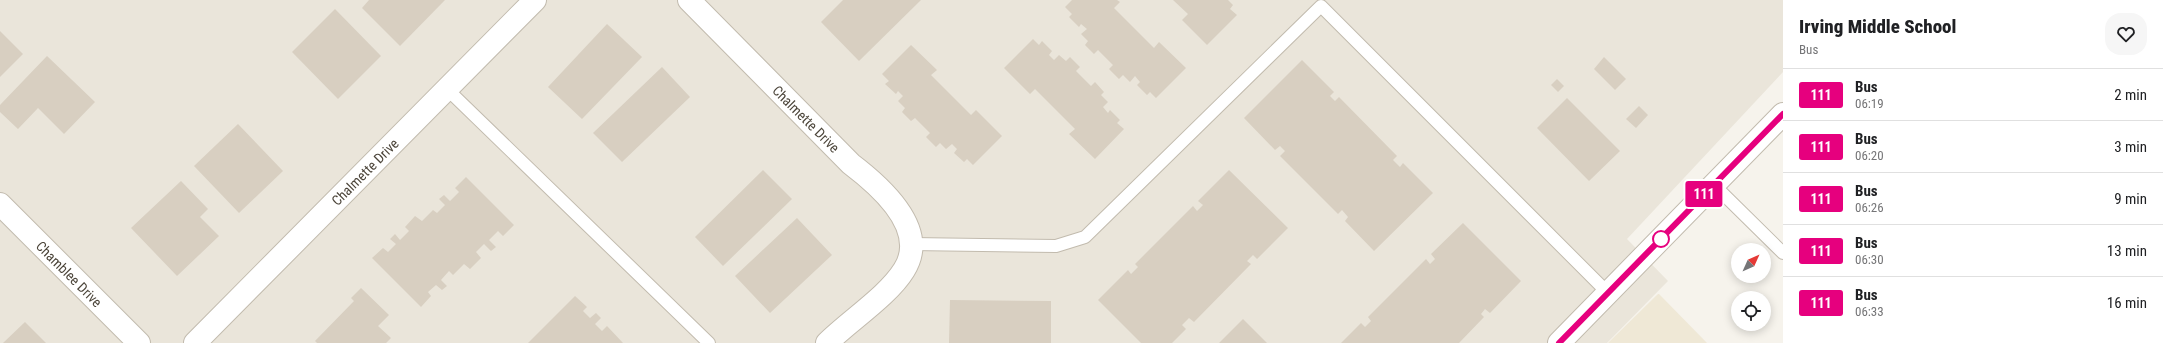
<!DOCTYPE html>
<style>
body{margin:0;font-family:"Roboto Condensed",sans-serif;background:#f6f6f6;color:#202124;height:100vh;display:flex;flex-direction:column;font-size:15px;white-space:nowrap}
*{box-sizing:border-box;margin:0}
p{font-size:13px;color:#757577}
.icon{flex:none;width:22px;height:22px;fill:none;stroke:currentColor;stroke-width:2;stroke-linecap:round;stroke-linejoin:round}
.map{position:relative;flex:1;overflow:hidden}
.sheet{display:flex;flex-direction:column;background:#fff;width:380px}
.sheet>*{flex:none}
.badge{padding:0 8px;border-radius:3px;font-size:14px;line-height:26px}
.needle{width:26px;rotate:45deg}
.fabs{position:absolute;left:1731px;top:243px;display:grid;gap:8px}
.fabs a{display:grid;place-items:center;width:40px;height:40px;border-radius:50%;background:#fff;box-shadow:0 2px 10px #0003;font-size:20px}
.map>.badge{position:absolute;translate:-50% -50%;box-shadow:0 0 0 2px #fff}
.round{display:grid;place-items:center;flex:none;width:42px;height:42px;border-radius:16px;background:#f6f6f6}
.overview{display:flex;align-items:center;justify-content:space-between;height:68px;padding:0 16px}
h1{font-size:19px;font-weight:800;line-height:30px}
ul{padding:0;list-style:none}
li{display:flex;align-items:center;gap:12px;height:52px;padding:0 16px;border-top:1px solid #e0e0e0}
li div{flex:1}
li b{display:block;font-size:15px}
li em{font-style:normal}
li .badge{min-width:44px;font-weight:700;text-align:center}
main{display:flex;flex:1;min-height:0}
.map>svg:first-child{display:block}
</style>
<main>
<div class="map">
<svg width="1783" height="343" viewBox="0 0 1783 343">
<rect width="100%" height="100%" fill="#f6f3ec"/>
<!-- residential -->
<path fill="#eae5da" d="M0,0H1783V72L1627,239L1668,281L1607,343H0Z"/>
<!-- education -->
<path fill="#efe8d6" d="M1659,294L1707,343H1608L1658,294Z"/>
<!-- building -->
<g fill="#d8cfc1">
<path d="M369,0H445L400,46L362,8Z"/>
<path d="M843,0H921L859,61L821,22Z"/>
<path d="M1072,0H1117L1120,2L1114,8L1154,48L1159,42L1186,68L1156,98L1150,92L1147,95L1137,85L1140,82L1135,76L1130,82L1123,75L1119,79L1109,69L1113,65L1098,50L1094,54L1085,45L1088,41L1081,34L1087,29L1081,24L1079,27L1069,17L1072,14L1065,7Z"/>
<path d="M1173,0H1228L1233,5L1230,9L1237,15L1207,45L1182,20L1188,14Z"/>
<path d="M335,9L381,56L338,99L292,52Z"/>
<path d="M607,24L642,57L582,119L548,87Z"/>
<path d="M0,31L23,54L0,77Z"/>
<path d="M1033,39L1039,45L1042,41L1052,51L1049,55L1054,60L1059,55L1066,61L1070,57L1080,67L1076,71L1091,86L1095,82L1104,92L1101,95L1108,102L1103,107L1108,113L1110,110L1120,120L1117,123L1124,129L1095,159L1069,134L1075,129L1035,89L1030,94L1004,68Z"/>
<path d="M911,45L937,70L931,75L971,115L976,110L1002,136L973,165L967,159L964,162L954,153L957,149L952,144L946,149L940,143L936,147L926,137L930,133L915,118L911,121L902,112L905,108L898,101L903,96L898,91L896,94L885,84L889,81L882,74Z"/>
<path d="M47,56L95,102L64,134L38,108L18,129L0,112V105Z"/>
<path d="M1604,57L1626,79L1615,90L1594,69Z"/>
<path d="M1302,60L1334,92L1330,96L1335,101L1339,97L1397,156L1393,160L1400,167L1403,163L1433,193L1374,251L1345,221L1348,217L1342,210L1338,214L1280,156L1285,151L1280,146L1275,150L1244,118Z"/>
<path d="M662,67L690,97L622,162L593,133Z"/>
<path d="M1557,79L1564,86L1558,92L1551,85Z"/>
<path d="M1567,98L1620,151L1589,181L1537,128Z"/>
<path d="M1639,106L1648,115L1636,128L1626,119Z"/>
<path d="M238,124L283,171L239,213L194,166Z"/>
<path d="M763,170L792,199L723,266L695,237Z"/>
<path d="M1229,170L1288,228L1257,259L1253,255L1247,261L1251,264L1194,322L1189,318L1182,325L1186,329L1172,343H1141L1098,300L1128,270L1131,274L1138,267L1135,264L1193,206L1197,211L1203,205L1198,201Z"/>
<path d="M466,177L514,225L503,236L498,231L489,240L496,247L491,251L484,244L476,252L481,258L470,269L464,264L453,275L449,271L441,280L447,286L442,290L436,285L428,292L431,296L421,307L372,258L383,248L388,252L396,244L390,239L395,234L400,240L409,231L405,227L415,216L422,221L433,210L437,213L445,205L439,199L444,195L450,201L459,192L455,188Z"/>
<path d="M181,181L208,209L200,217L219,236L177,276L131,228Z"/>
<path d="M797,218L832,255L770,313L735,276Z"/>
<path d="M1463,223L1521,281L1490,313L1485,309L1481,314L1484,317L1459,343H1341L1361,323L1365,327L1371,321L1368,317L1426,259L1430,264L1435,259L1431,254Z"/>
<path d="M361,288L389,315L378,326L391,338L386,343H317L315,341L354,301L351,298Z"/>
<path d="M575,296L587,307L583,311L590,318L596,313L601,318L595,324L602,331L607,326L623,343H528Z"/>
<path d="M950,300L1051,301V343H949Z"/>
<path d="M1243,319L1267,343H1219Z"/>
<path d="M25,322L46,343H3Z"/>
</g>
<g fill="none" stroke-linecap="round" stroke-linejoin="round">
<!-- service casing -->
<g stroke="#c2bbae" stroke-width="14">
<g id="service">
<path d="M448,90L709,343"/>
<path d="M1714,185L1783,253"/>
<path d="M911,244L1056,246L1085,237L1321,6L1608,293"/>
</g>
</g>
<!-- minor casing -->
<g stroke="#c2bbae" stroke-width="24">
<g id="minor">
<path d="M689,0L851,164C880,186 930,229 904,270C888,296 849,321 827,343"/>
<path d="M0,204L139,343"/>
<path d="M195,343L535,0"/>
</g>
</g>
<!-- tertiary casing -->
<g stroke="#c2bbae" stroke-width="24">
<path id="tertiary" d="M1559,343L1783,114"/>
</g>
<!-- service -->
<use href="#service" stroke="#fff" stroke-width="12"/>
<!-- minor -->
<use href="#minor" stroke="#fff" stroke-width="22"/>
<!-- tertiary -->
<use href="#tertiary" stroke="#fff" stroke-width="22"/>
</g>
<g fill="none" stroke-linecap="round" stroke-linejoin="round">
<!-- line casing -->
<g stroke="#fff" stroke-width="9">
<path id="line" d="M1559,343L1783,114"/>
</g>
<!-- line -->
<use href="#line" stroke="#e6007e" stroke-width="6"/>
</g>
<!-- markers -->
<circle fill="#fff" stroke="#e6007e" stroke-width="2" cx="1661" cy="239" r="8"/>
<g text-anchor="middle" stroke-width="4" stroke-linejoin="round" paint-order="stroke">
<!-- street labels -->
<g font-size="14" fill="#4b4439" stroke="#fff">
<text transform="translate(806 119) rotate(45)" y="5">Chalmette Drive</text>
<text transform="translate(365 172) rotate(-45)" y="5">Chalmette Drive</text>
<text transform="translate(69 274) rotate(45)" y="5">Chamblee Drive</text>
</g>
</g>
</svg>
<div class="fabs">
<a><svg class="needle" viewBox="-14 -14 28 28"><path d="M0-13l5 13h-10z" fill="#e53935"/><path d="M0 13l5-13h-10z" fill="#757577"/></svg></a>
<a><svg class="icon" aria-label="locate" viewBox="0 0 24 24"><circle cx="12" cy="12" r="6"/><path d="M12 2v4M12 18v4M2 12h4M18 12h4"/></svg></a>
</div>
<b class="badge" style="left:1704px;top:194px;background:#e6007e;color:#fff">111</b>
</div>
<section class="sheet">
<div class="overview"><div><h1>Irving Middle School</h1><p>Bus</p></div><a class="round"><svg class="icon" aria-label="heart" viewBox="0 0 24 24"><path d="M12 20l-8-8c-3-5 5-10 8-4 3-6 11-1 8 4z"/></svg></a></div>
<ul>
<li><span class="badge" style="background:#e6007e;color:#fff">111</span><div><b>Bus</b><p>06:19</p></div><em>2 min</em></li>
<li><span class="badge" style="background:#e6007e;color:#fff">111</span><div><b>Bus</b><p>06:20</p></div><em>3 min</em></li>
<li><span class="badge" style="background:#e6007e;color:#fff">111</span><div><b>Bus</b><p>06:26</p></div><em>9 min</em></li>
<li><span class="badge" style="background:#e6007e;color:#fff">111</span><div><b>Bus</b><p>06:30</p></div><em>13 min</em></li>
<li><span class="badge" style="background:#e6007e;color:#fff">111</span><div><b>Bus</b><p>06:33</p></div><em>16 min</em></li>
</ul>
</section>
</main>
